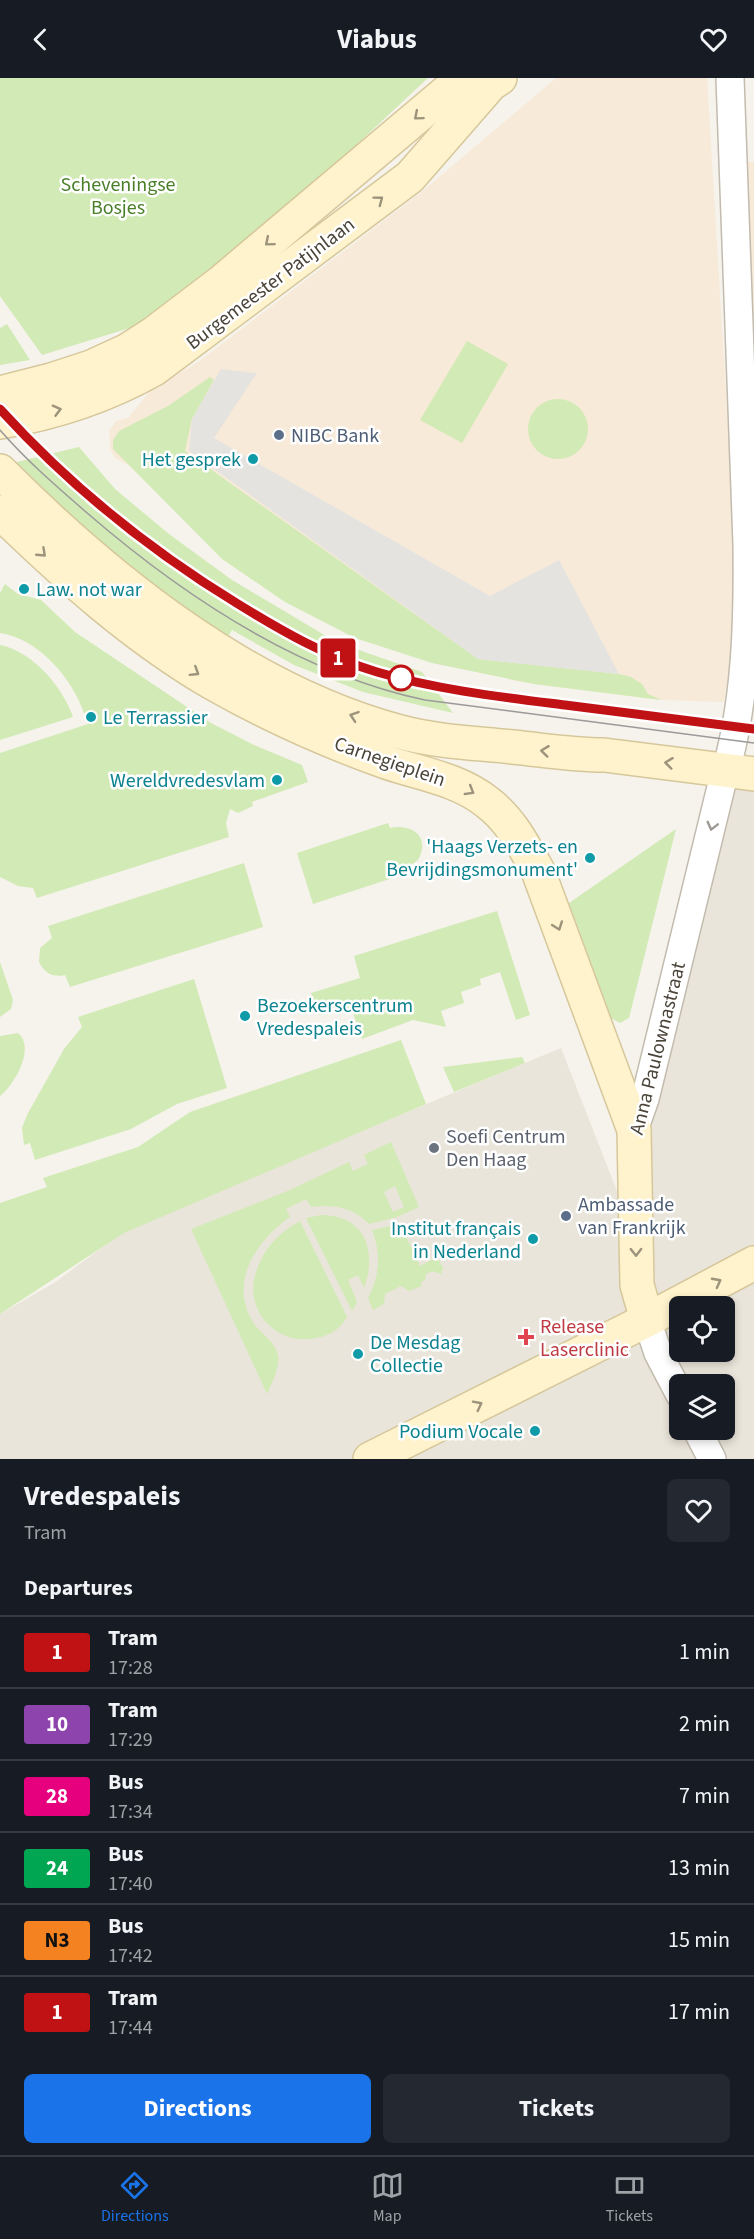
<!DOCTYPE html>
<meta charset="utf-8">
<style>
body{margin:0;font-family:"Source Sans 3",sans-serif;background:#242831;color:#f1f3f6;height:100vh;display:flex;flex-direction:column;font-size:22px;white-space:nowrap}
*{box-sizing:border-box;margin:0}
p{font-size:20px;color:#9ea1a6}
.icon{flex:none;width:33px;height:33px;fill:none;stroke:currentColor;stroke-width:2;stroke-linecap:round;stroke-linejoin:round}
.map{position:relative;height:1381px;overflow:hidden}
.panel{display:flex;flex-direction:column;background:#171b24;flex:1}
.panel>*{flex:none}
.badge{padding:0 12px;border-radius:4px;font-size:21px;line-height:39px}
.tools{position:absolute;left:669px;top:1218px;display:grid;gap:12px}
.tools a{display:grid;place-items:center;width:66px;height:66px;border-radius:9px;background:#171b24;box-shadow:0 3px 9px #0003;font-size:30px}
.map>.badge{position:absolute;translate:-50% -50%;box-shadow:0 0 0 3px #fff}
h2{padding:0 24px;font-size:22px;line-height:54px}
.round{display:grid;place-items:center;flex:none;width:63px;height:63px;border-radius:9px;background:#242831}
.headline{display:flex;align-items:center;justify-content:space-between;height:102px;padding:0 24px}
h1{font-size:28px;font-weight:700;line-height:45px}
.cta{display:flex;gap:12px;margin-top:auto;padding:12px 24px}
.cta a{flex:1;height:69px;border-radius:9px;background:#1a73e8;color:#fff;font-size:24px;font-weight:700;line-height:69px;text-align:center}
.cta a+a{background:#242831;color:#f1f3f6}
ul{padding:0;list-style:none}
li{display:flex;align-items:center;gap:18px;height:72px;padding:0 24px;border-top:2px solid #363941}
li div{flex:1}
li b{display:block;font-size:22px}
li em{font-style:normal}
li .badge{min-width:66px;font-weight:700;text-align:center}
header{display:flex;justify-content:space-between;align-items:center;height:78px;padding:0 24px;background:#171b24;font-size:27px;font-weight:700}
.menu{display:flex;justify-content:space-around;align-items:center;height:84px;border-top:2px solid #363941;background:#171b24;font-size:16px;color:#9ea1a6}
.menu a{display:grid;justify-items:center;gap:3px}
.menu .active{color:#1a73e8}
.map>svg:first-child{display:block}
</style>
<header><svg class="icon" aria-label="back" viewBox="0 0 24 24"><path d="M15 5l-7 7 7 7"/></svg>Viabus<svg class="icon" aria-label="heart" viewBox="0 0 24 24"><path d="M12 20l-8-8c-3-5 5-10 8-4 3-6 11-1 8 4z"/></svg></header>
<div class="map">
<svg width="754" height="1381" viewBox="0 0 754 1381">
<rect width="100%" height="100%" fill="#f6f3ec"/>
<!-- residential -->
<path fill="#eae5da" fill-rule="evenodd" d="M738,690L754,693V1381H0V1236L54,1205L127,1151L561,970L617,1113ZM680,1228H724V1274H680ZM680,1306H724V1352H680Z"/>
<!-- commercial -->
<g fill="#f7ead8">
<path d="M556,0H707L739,531L724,624L661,622L534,606L511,602L115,380L110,371L109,353L116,343L128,340L150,313L198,284L419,116Z"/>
<path d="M735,84H754V437Z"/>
</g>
<!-- green -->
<g fill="#d2eab5" fill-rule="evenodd">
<path d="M0,0H428L234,181L158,231L146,245L42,277L0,218Z"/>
<path d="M7,246L30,282L0,287V250Z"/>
<path d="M467,263L508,286L462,365L420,342Z"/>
<path d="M210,299L214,302L192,341L185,373L478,581L619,596L631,599L642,606L648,616L661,622L534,606L432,585L355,560L285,524L222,481L113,371V362L119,353L168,328Z"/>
<circle cx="558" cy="351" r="30"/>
<path d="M79,369L115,411L169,456L232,502L336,564L422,594L453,635L363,614L294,587L232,552L226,562L139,501L13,385Z"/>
<path d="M5,506L18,516L41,522L75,554L211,645L254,667L302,687L308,704L252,724L253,728L238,735L230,731L226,745L229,759L37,820L33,810L18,808L0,799V675L91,645L94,642L92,636L88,634L84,635C72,600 39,561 0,555V515Z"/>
<path d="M0,567C33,574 62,608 73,639L0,662Z"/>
<path d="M388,745L390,750C413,745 431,760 418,782L404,792L405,796L313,826L297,775Z"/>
<path d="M676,751L629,940L620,945L611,940L569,825Z"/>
<path d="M244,785L263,849L70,909L65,897C52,900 45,895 39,884L40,870L52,860L48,848Z"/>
<path d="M497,833L530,937L516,942L500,894L480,901L481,907L461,914L464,925L441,933L446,949L413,942L362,961L352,932L318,937L311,915L360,900L354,878Z"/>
<path d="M0,884L13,922L11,931L0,939Z"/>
<path d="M194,901L227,1010L177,1026L131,1051L35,1082L30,1065L24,1067L22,1050L27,1037L64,971L82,949L78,939Z"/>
<path d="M18,955C36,970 14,1007 0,1018V958Z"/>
<path d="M401,962L426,1026L124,1155L0,1236V1125L47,1109L43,1100L138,1069L190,1034Z"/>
<path d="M522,979L525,985L454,1014L443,989Z"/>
<path d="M391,1064L419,1129L397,1139L369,1146C353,1129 333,1126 311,1129L306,1121L286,1131L290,1139C257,1162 228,1204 253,1244C260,1256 275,1263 278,1277C280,1290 272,1305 267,1316L191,1151L290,1112ZM364,1077L368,1086L353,1093L349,1084ZM395,1108L404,1129L393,1134L384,1114Z"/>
<path d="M321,1137C364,1137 378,1172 364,1210L358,1197L348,1202L357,1224L352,1233L306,1140Z"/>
<path d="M300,1143L347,1239C338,1254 327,1259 310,1261C273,1265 244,1230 256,1194C263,1171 279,1154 300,1143Z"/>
<path d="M400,1146L420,1188L437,1179L443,1190L441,1196L432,1193L426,1196L425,1202L421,1204L422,1208L409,1213L401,1208L385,1216L384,1226L373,1232L368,1220C380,1198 381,1175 372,1152Z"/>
</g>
<!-- parking -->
<path fill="#e5e3e0" d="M221,291L257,295L214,360L490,518L559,482L619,596L478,581L189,373L192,341Z"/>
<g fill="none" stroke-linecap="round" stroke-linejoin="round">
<!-- street casing -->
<g stroke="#c2bbae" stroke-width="30">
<g id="street">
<path d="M634,1052L645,1021L722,705C746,631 748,543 747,466L730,0"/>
<path d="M647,1242L658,1275L680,1317"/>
<path d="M697,1352L712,1381"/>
</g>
</g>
<!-- secondary casing -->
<g stroke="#d6c79b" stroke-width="36">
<g id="secondary">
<path d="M0,315L51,302L91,289L128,272L153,256L220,205L463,0"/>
<path d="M0,344C55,335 106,318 154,291L410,99L491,6L500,0"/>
<path d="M0,393C110,503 247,613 400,654C438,664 475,665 513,669C543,672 573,677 604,677L754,696"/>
<path d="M0,434C66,498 136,561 216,607C271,638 327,663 386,684C421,696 458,701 487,724C511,742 524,768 538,793L634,1052L637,1207L647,1242"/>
<path d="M370,1381L647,1242L754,1185"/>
</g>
</g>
<!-- street -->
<use href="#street" stroke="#fff" stroke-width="27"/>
<!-- secondary -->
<use href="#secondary" stroke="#fff3cd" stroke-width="33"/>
<!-- tram -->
<g stroke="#9a9a9a" stroke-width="1.5">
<path d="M0,331C68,408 151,473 238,526C282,553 327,579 377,594C440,612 504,619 569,627C631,635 692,643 754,651"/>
<path d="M0,352C26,382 56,408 86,434C183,518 298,595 425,622L754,665"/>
</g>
</g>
<!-- one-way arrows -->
<defs><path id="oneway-chevron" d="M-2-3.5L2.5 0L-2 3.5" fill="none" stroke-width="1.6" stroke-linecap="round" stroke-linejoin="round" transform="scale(1.5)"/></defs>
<g stroke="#9c937c">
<use href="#oneway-chevron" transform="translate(418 38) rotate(140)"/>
<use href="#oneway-chevron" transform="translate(379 122) rotate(-37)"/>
<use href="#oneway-chevron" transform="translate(269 164) rotate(140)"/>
<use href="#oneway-chevron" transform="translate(57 332) rotate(-15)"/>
<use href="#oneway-chevron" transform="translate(42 475) rotate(43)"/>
<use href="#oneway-chevron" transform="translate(195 594) rotate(32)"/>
<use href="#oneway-chevron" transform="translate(354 638) rotate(-161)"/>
<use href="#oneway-chevron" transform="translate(545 673) rotate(-173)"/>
<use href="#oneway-chevron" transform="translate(669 685) rotate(-173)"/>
<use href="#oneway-chevron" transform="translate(470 713) rotate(31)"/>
<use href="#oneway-chevron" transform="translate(558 848) rotate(70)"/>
<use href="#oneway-chevron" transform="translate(636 1174) rotate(89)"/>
<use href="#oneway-chevron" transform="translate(717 1204) rotate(-28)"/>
<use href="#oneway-chevron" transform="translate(478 1327) rotate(-27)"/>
</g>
<use stroke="#9c9892" href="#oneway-chevron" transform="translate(712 748) rotate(104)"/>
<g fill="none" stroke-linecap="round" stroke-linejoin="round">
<!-- line casing -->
<g stroke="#fff" stroke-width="14">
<path id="line" d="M0,331C69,407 151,473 238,526C282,553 327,579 377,594C438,612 501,619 565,627C628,635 691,643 754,651"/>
</g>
<!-- line -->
<use href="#line" stroke="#c01115" stroke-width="9"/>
</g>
<!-- markers -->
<g fill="#5c6f8a" stroke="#fff" stroke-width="2">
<circle cx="279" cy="357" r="6"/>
<circle cx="566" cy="1138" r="6"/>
</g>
<g fill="#0f9aa8" stroke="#fff" stroke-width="2">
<circle cx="253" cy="381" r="6"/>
<circle cx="24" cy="511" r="6"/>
<circle cx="91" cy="639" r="6"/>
<circle cx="277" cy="702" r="6"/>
<circle cx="590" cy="780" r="6"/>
<circle cx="245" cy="938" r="6"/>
<circle cx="533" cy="1161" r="6"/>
<circle cx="358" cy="1276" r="6"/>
<circle cx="535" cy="1353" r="6"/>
</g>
<circle fill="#fff" stroke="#c01115" stroke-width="3" cx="401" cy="600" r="12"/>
<circle fill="#6b7280" stroke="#fff" stroke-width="2" cx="434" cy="1070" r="6"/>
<path fill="#e0444e" stroke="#fff" stroke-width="2" d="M523 1250h6v6h6v6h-6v6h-6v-6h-6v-6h6z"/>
<g text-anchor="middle" stroke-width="5" stroke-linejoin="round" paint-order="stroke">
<!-- park labels -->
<g font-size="20" fill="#4a7f2a" stroke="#fff">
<text x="118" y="113">Scheveningse<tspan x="118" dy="23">Bosjes</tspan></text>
</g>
<!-- street labels -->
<g font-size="20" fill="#4b4439" stroke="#fff">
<text transform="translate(270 205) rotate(-37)" y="7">Burgemeester Patijnlaan</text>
<text transform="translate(390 683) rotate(19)" y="7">Carnegieplein</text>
<text transform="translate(657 970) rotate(-76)" y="7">Anna Paulownastraat</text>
</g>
<!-- service labels -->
<g font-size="20" fill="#4e5e75" stroke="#fff" text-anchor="start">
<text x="291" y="364">NIBC Bank</text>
<text x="578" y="1133">Ambassade<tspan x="578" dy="23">van Frankrijk</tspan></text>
</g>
<!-- culture labels -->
<g font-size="20" fill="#0d838f" stroke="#fff" text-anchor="end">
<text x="241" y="388">Het gesprek</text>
<text x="36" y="518" text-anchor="start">Law. not war</text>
<text x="103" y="646" text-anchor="start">Le Terrassier</text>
<text x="265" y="709">Wereldvredesvlam</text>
<text x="578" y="775">'Haags Verzets- en<tspan x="578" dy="23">Bevrijdingsmonument'</tspan></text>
<text x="257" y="934" text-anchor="start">Bezoekerscentrum<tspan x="257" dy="23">Vredespaleis</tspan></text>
<text x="521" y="1157">Institut français<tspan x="521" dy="23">in Nederland</tspan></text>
<text x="370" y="1271" text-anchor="start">De Mesdag<tspan x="370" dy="23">Collectie</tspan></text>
<text x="523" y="1360">Podium Vocale</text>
</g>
<!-- worship labels -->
<g font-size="20" fill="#5b616d" stroke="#fff" text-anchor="start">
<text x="446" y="1065">Soefi Centrum<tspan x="446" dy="23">Den Haag</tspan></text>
</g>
<!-- health labels -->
<g font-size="20" fill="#be3a42" stroke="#fff" text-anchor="start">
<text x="540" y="1255">Release<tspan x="540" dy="23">Laserclinic</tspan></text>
</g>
</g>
</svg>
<div class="tools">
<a><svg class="icon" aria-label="locate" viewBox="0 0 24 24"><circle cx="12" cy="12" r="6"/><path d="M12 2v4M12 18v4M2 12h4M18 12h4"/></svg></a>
<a><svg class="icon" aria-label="layers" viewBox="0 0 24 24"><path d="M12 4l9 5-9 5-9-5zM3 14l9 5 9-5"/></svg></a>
</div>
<b class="badge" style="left:338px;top:580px;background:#c01115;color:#fff">1</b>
</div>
<section class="panel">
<div class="headline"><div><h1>Vredespaleis</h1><p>Tram</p></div><a class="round"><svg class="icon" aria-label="heart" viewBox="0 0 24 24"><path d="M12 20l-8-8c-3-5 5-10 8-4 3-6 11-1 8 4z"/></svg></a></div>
<h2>Departures</h2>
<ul>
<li><span class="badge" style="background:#c01115;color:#fff">1</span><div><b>Tram</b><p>17:28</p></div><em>1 min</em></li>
<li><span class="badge" style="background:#8e44ad;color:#fff">10</span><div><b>Tram</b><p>17:29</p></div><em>2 min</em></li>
<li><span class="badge" style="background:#e6007e;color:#fff">28</span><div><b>Bus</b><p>17:34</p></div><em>7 min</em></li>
<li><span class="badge" style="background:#00a651;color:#fff">24</span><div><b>Bus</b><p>17:40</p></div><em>13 min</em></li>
<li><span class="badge" style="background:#f58220;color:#111">N3</span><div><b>Bus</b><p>17:42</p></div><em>15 min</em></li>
<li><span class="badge" style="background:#c01115;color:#fff">1</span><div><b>Tram</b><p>17:44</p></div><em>17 min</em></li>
</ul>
<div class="cta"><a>Directions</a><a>Tickets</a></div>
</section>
<nav class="menu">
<a class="active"><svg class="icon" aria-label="directions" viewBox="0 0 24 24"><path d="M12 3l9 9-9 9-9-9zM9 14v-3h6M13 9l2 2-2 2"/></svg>Directions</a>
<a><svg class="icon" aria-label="map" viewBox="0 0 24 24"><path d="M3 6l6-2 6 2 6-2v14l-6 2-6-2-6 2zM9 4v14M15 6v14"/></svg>Map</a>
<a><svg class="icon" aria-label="tickets" viewBox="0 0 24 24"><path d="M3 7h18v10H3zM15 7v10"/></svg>Tickets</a>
</nav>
